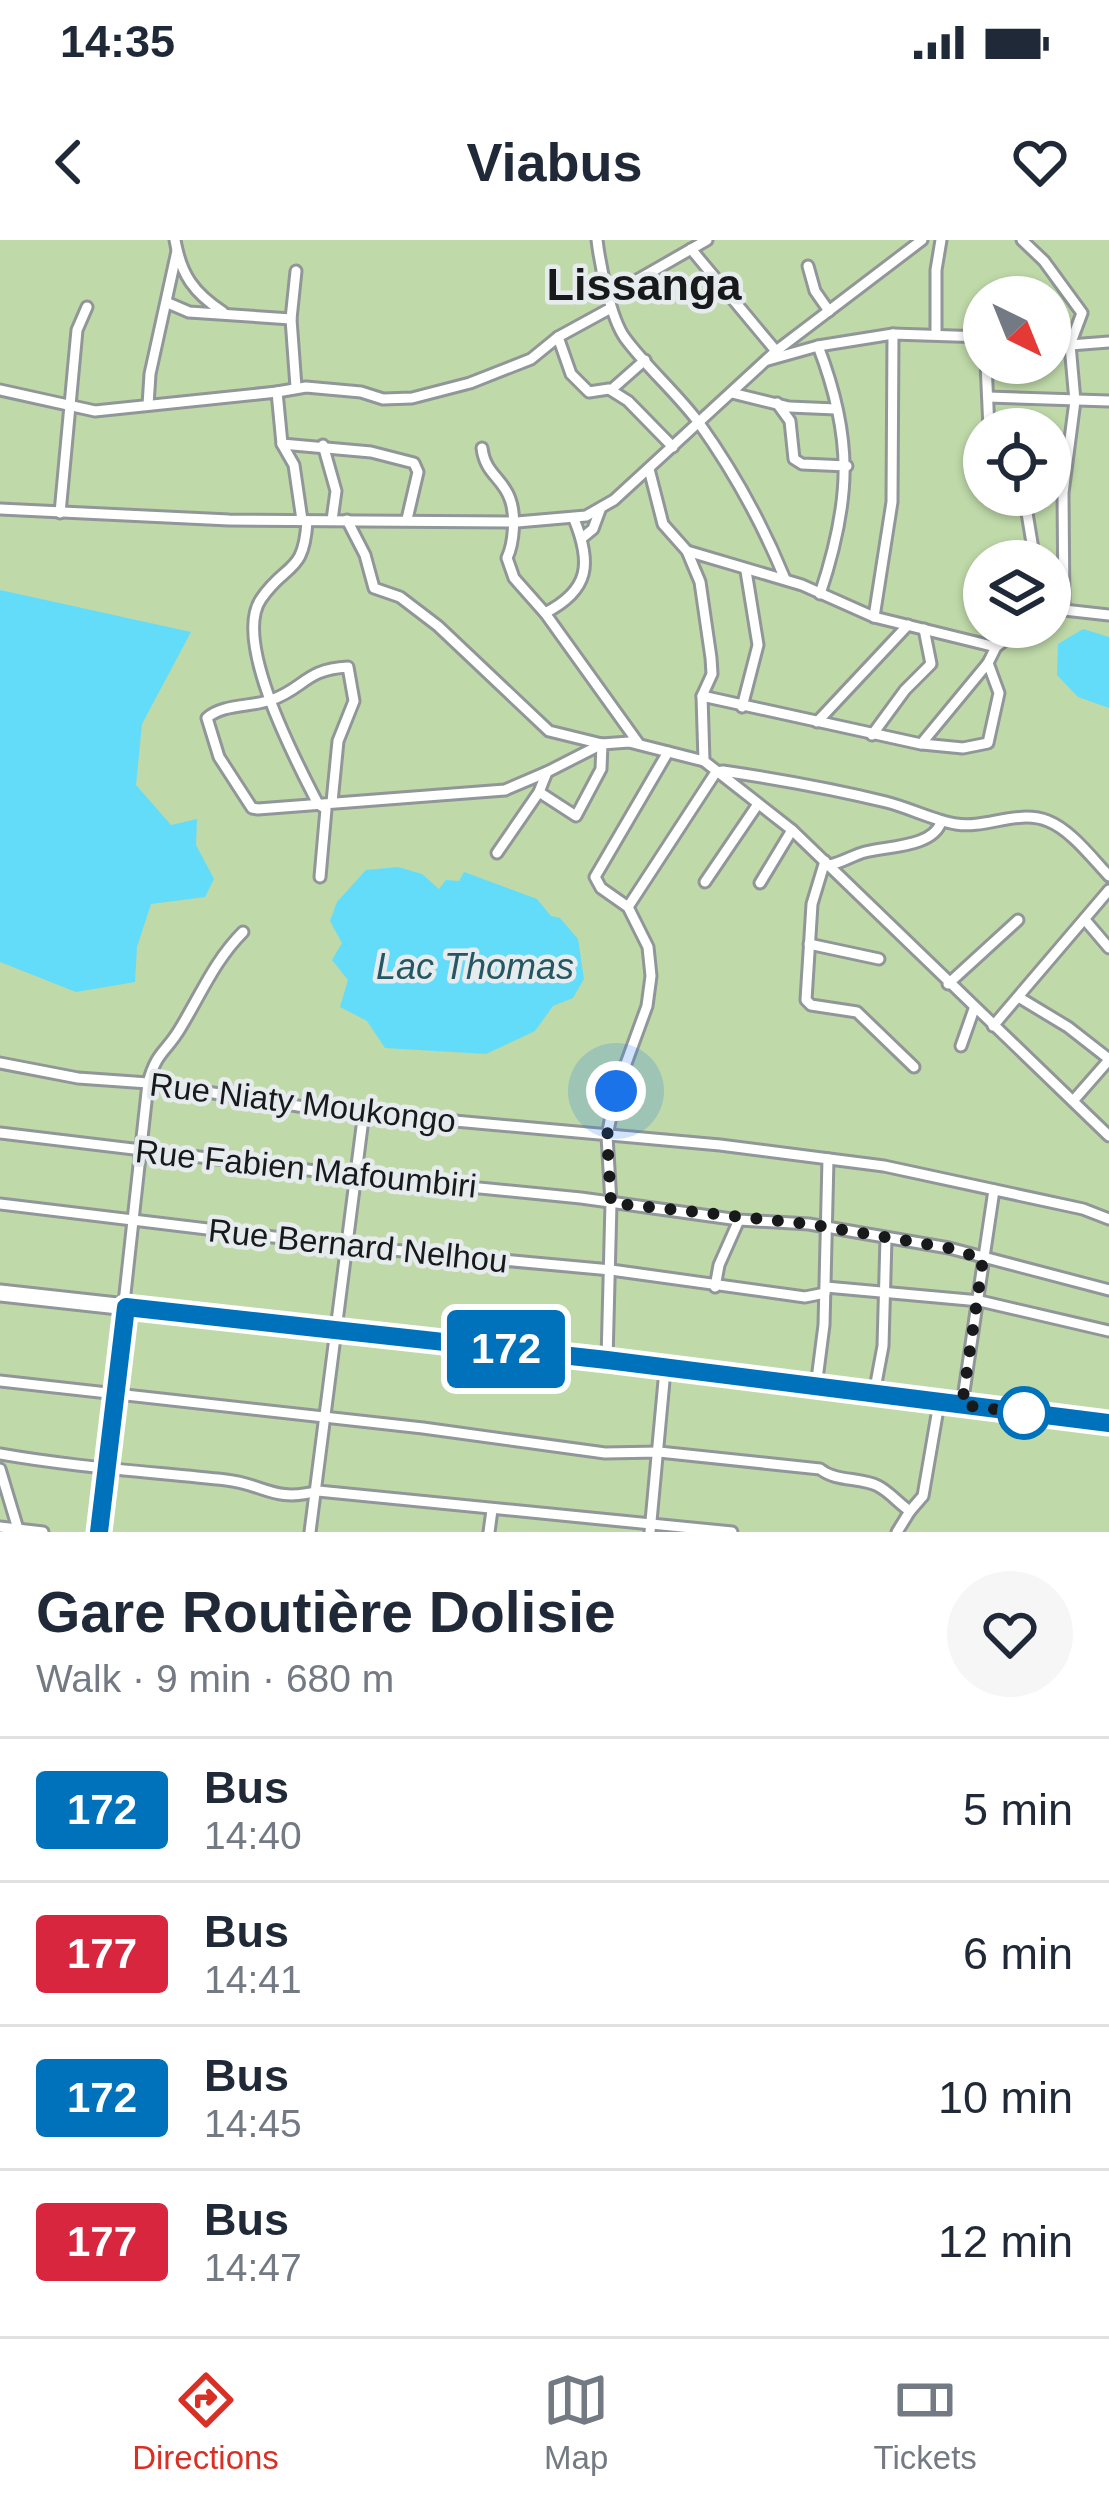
<!DOCTYPE html>
<meta charset="utf-8">
<style>
body{margin:0;font-family:Arial,sans-serif;background:#f6f6f7;color:#1f2937;height:100vh;display:flex;flex-direction:column;font-size:45px;white-space:nowrap}
*{box-sizing:border-box;margin:0}
p{font-size:39px;color:#747a83}
.icon{flex:none;width:66px;height:66px;fill:none;stroke:currentColor;stroke-width:2;stroke-linecap:round;stroke-linejoin:round}
.map{position:relative;height:1292px;overflow:hidden}
.drawer{display:flex;flex-direction:column;background:#fff;flex:1}
.drawer>*{flex:none}
.badge{padding:0 24px;border-radius:9px;font-size:42px;line-height:78px}
.needle{width:78px;rotate:137deg}
.controls{position:absolute;left:963px;top:36px;display:grid;gap:24px}
.controls a{display:grid;place-items:center;width:108px;height:108px;border-radius:50%;background:#fff;box-shadow:0 3px 9px #0004;font-size:60px}
.you{position:absolute;width:60px;height:60px;margin:-30px;border:9px solid #fff;border-radius:50%;background:#1a73e8;box-shadow:0 0 0 18px #1a73e833}
.map>.badge{position:absolute;translate:-50% -50%;box-shadow:0 0 0 6px #fff}
.round{display:grid;place-items:center;flex:none;width:126px;height:126px;border-radius:63px;background:#f6f6f7}
.headline{display:flex;align-items:center;justify-content:space-between;height:204px;padding:0 36px}
h1{font-size:57px;font-weight:700;line-height:90px}
ul{padding:0;list-style:none}
li{display:flex;align-items:center;gap:36px;height:144px;padding:0 36px;border-top:3px solid #e0e1e3}
li div{flex:1}
li b{display:block;font-size:45px}
li em{font-style:normal}
li .badge{min-width:132px;font-weight:700;text-align:center}
.status{display:flex;justify-content:space-between;align-items:center;height:84px;padding:0 60px;background:#fff;direction:ltr}
.status svg{height:33px;fill:currentColor}
header{display:flex;justify-content:space-between;align-items:center;height:156px;padding:0 36px;background:#fff;font-size:54px;font-weight:700}
.tabs{display:flex;justify-content:space-around;align-items:center;height:168px;border-top:3px solid #e0e1e3;background:#fff;font-size:33px;color:#747a83}
.tabs a{display:grid;justify-items:center;gap:6px}
.tabs .selected{color:#d93025}
.map>svg:first-child{display:block}
</style>
<div class="status"><b>14:35</b><svg viewBox="0 0 49 12"><path d="M0 12V9h3v3zM5 12V6h3v6zM10 12V3h3v9zM15 12V0h3v12zM26 1h20v11H26zM47 4h2v5h-2z"/></svg></div>
<header><svg class="icon" aria-label="back" viewBox="0 0 24 24"><path d="M15 5l-7 7 7 7"/></svg>Viabus<svg class="icon" aria-label="heart" viewBox="0 0 24 24"><path d="M12 20l-8-8c-3-5 5-10 8-4 3-6 11-1 8 4z"/></svg></header>
<div class="map">
<svg width="1109" height="1292" viewBox="0 0 1109 1292">
<rect width="100%" height="100%" fill="#e6ebee"/>
<!-- green -->
<path fill="#bfd9a9" fill-rule="evenodd" d="M0,0H1109V1292H0ZM984,57H1050V123H984ZM984,189H1050V255H984ZM984,321H1050V387H984Z"/>
<!-- water -->
<g fill="#63dcfa">
<path d="M0,350L191,392L142,484L136,545L171,585L197,579L196,605L214,639L205,657L151,664L137,707L135,742L76,752L0,722Z"/>
<path d="M1083,389L1109,397V468L1078,457L1057,435L1058,404Z"/>
<path d="M398,627L422,634L439,649L446,640L459,641L464,632L537,659L551,676L560,678L578,699L584,739L573,758L553,766L535,791L486,814L385,808L367,781L340,767L348,740L332,720L342,703L330,681L337,662L366,630Z"/>
</g>
<g fill="none" stroke-linecap="round" stroke-linejoin="round">
<!-- minor casing -->
<g stroke="#919699" stroke-width="15">
<g id="minor">
<path d="M175,0C181,35 194,53 223,72"/>
<path d="M597,0C600,25 611,79 625,98C647,128 677,153 699,183C734,232 762,283 785,339"/>
<path d="M1022,0L1044,21L1082,73L1070,105L1075,161L1063,253L1064,370"/>
<path d="M691,9L776,111"/>
<path d="M808,26L815,51L829,71"/>
<path d="M296,31L291,79L296,147"/>
<path d="M611,55L707,0"/>
<path d="M168,63L189,72L291,79"/>
<path d="M936,94V30L941,0"/>
<path d="M558,97L571,134L589,152L609,149L628,161L673,207"/>
<path d="M1050,100L1070,105L1109,102"/>
<path d="M818,106C854,199 851,261 820,354"/>
<path d="M768,120L818,106L893,94L984,97"/>
<path d="M986,123L989,189"/>
<path d="M0,150L95,171L277,152L282,204L294,225L302,280"/>
<path d="M611,150L645,120"/>
<path d="M277,152L306,147L361,152L383,159L412,158L470,143L531,119L558,97L611,68"/>
<path d="M732,153L789,167L836,169"/>
<path d="M988,157L1109,161"/>
<path d="M777,163L790,181L794,219L802,224L847,226"/>
<path d="M148,165L150,134L177,11"/>
<path d="M282,204L371,212L414,223L418,232L407,279"/>
<path d="M323,205L336,251L332,280"/>
<path d="M482,208C485,234 503,238 510,259C516,275 514,303 507,318L514,338L545,373L639,504"/>
<path d="M649,229L663,284L687,311L700,342L711,418L712,434L702,456L704,521L792,590L1109,896"/>
<path d="M1024,255L1033,309"/>
<path d="M0,269L229,280L517,282L586,276L614,260L776,111L922,0"/>
<path d="M60,273L77,90L87,67"/>
<path d="M347,280L365,315L374,348L400,357L438,386L549,491L602,504"/>
<path d="M307,281C304,335 286,322 261,359C232,401 297,523 318,564L326,569L320,637"/>
<path d="M582,298L593,289L600,270"/>
<path d="M687,311L802,345L874,377L996,407"/>
<path d="M545,373C590,350 592,323 574,279"/>
<path d="M1050,374L1064,370L1109,375"/>
<path d="M874,377L892,262L893,94"/>
<path d="M702,456L921,504L988,423L996,407L1022,387"/>
<path d="M742,467L758,405L746,331"/>
<path d="M817,482L908,385"/>
<path d="M872,495L905,450L931,424L924,389"/>
<path d="M922,504L963,508L988,503L999,453L988,423"/>
<path d="M539,552L576,576L601,529L602,504L629,502L704,521"/>
<path d="M332,562L338,501L354,461L348,427C305,429 304,449 271,460C251,467 222,464 207,478L219,517L252,568L258,569L505,550L547,532"/>
<path d="M497,613L539,552L547,532L602,504"/>
<path d="M825,621L812,664L806,760L811,765L857,772L914,827"/>
<path d="M829,625C842,623 853,615 865,612C889,606 933,607 941,582"/>
<path d="M705,642L758,564"/>
<path d="M760,643L792,590"/>
<path d="M628,667L716,532L723,531C777,539 833,549 886,562C910,568 935,581 956,584C986,589 1018,569 1048,581C1071,590 1092,618 1109,636"/>
<path d="M1086,681L1109,708"/>
<path d="M809,704L879,719"/>
<path d="M948,744L1018,680"/>
<path d="M1020,758L1068,787L1109,819"/>
<path d="M993,786L1109,650"/>
<path d="M961,806L974,769"/>
<path d="M0,823L78,838L148,843L311,868L720,905L884,926L1083,969L1109,979"/>
<path d="M1073,861L1109,820"/>
<path d="M0,893L358,936L581,958L739,980L809,984L949,1008L1109,1050"/>
<path d="M0,964L348,1006L611,1030L805,1057L825,1053"/>
<path d="M715,1047L719,1025L739,980"/>
<path d="M826,1047L980,1061L1109,1091"/>
<path d="M607,1120L611,963L607,896L616,851L647,766L651,736L648,707L628,667L601,648L595,637L668,512"/>
<path d="M0,1141L423,1188L605,1213L659,1212L820,1229C836,1242 860,1237 878,1246C890,1252 899,1264 910,1271L897,1292"/>
<path d="M816,1147L824,1085L828,919"/>
<path d="M874,1154L883,1106L886,998"/>
<path d="M962,1165L994,950"/>
<path d="M0,1214C73,1227 152,1232 226,1240C264,1244 274,1263 318,1251L732,1292"/>
<path d="M0,1229L18,1289"/>
<path d="M910,1271L923,1256L939,1163"/>
<path d="M0,1287L43,1292"/>
<path d="M99,1292L148,843C157,810 166,813 181,787C201,754 215,720 243,692"/>
<path d="M310,1292L364,871"/>
<path d="M489,1292L492,1270"/>
<path d="M650,1292L665,1130"/>
</g>
</g>
<!-- highway casing -->
<g stroke="#919699" stroke-width="21">
<path id="highway" d="M0,1053L607,1120L1109,1183"/>
</g>
<!-- minor -->
<use href="#minor" stroke="#fff" stroke-width="9"/>
<!-- highway -->
<use href="#highway" stroke="#fff" stroke-width="15"/>
</g>
<g fill="none" stroke-linecap="round" stroke-linejoin="round">
<!-- line casing -->
<g stroke="#fff" stroke-width="27">
<path id="line" d="M99,1292L126,1067L607,1120L1109,1183"/>
</g>
<!-- line -->
<use href="#line" stroke="#0072bc" stroke-width="18"/>
<!-- walk -->
<path stroke="#18191b" stroke-width="12" stroke-dasharray="0 21.6" d="M616,851L607,896L611,963L809,984L949,1008L983,1019L962,1165L1024,1173"/>
</g>
<!-- markers -->
<circle fill="#fff" stroke="#0072bc" stroke-width="6" cx="1024" cy="1173" r="24"/>
<g text-anchor="middle" stroke-width="9" stroke-linejoin="round" paint-order="stroke">
<!-- street labels -->
<g font-size="33" fill="#18191b" stroke="#e6ebee">
<text transform="translate(303 862) rotate(7)" y="12">Rue Niaty Moukongo</text>
<text transform="translate(306 928) rotate(6)" y="12">Rue Fabien Mafoumbiri</text>
<text transform="translate(358 1005) rotate(6)" y="12">Rue Bernard Nelhou</text>
</g>
<!-- water labels -->
<g font-size="36" font-style="italic" fill="#245764" stroke="#e6ebee">
<text x="475" y="739">Lac Thomas</text>
</g>
<!-- district labels -->
<g font-size="45" font-weight="bold" fill="#18191b" stroke="#e6ebee">
<text x="644" y="60">Lissanga</text>
</g>
</g>
</svg>
<div class="controls">
<a><svg class="needle" viewBox="-14 -14 28 28"><path d="M0-13l5 13h-10z" fill="#e53935"/><path d="M0 13l5-13h-10z" fill="#747a83"/></svg></a>
<a><svg class="icon" aria-label="locate" viewBox="0 0 24 24"><circle cx="12" cy="12" r="6"/><path d="M12 2v4M12 18v4M2 12h4M18 12h4"/></svg></a>
<a><svg class="icon" aria-label="layers" viewBox="0 0 24 24"><path d="M12 4l9 5-9 5-9-5zM3 14l9 5 9-5"/></svg></a>
</div>
<div class="you" style="left:616px;top:851px"></div>
<b class="badge" style="left:506px;top:1109px;background:#0072bc;color:#fff">172</b>
</div>
<section class="drawer">
<div class="headline"><div><h1>Gare Routière Dolisie</h1><p>Walk · 9 min · 680 m</p></div><a class="round"><svg class="icon" aria-label="heart" viewBox="0 0 24 24"><path d="M12 20l-8-8c-3-5 5-10 8-4 3-6 11-1 8 4z"/></svg></a></div>
<ul>
<li><span class="badge" style="background:#0072bc;color:#fff">172</span><div><b>Bus</b><p>14:40</p></div><em>5 min</em></li>
<li><span class="badge" style="background:#d7263d;color:#fff">177</span><div><b>Bus</b><p>14:41</p></div><em>6 min</em></li>
<li><span class="badge" style="background:#0072bc;color:#fff">172</span><div><b>Bus</b><p>14:45</p></div><em>10 min</em></li>
<li><span class="badge" style="background:#d7263d;color:#fff">177</span><div><b>Bus</b><p>14:47</p></div><em>12 min</em></li>
</ul>
</section>
<nav class="tabs">
<a class="selected"><svg class="icon" aria-label="directions" viewBox="0 0 24 24"><path d="M12 3l9 9-9 9-9-9zM9 14v-3h6M13 9l2 2-2 2"/></svg>Directions</a>
<a><svg class="icon" aria-label="map" viewBox="0 0 24 24"><path d="M3 6l6-2 6 2 6-2v14l-6 2-6-2-6 2zM9 4v14M15 6v14"/></svg>Map</a>
<a><svg class="icon" aria-label="tickets" viewBox="0 0 24 24"><path d="M3 7h18v10H3zM15 7v10"/></svg>Tickets</a>
</nav>
